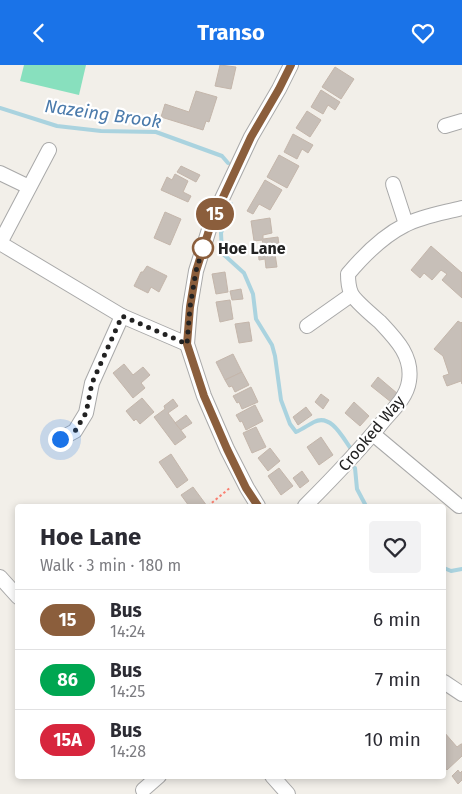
<!DOCTYPE html>
<meta charset="utf-8">
<style>
body{margin:0;font-family:"Fira Sans",sans-serif;background:#f2f2f3;color:#2b2b33;height:100vh;display:flex;flex-direction:column;font-size:19px;white-space:nowrap}
*{box-sizing:border-box;margin:0}
p{font-size:16px;color:#7c7c81}
.icon{flex:none;width:28px;height:28px;fill:none;stroke:currentColor;stroke-width:2;stroke-linecap:round;stroke-linejoin:round}
.map{position:relative;flex:1;overflow:hidden}
.side{position:absolute;left:15px;top:439px;width:431px;height:275px;display:flex;flex-direction:column;background:#fff;border-radius:5px;box-shadow:0 2px 8px #0003}
.side>*{flex:none}
.badge{padding:0 10px;border-radius:16px;font-size:18px;line-height:32px}
.you{position:absolute;width:25px;height:25px;margin:-12px;border:4px solid #fff;border-radius:50%;background:#1a73e8;box-shadow:0 0 0 8px #1a73e833}
.map>.badge{position:absolute;translate:-50% -50%;box-shadow:0 0 0 2px #fff}
.round{display:grid;place-items:center;flex:none;width:52px;height:52px;border-radius:5px;background:#f2f2f3}
.head{display:flex;align-items:center;justify-content:space-between;height:85px;padding:0 25px}
h1{font-size:24px;font-weight:700;line-height:38px}
ul{padding:0;list-style:none}
li{display:flex;align-items:center;gap:15px;height:60px;padding:0 25px;border-top:1px solid #e1e1e2}
li div{flex:1}
li b{display:block;font-size:19px}
li em{font-style:normal}
li .badge{min-width:55px;font-weight:700;text-align:center}
header{display:flex;justify-content:space-between;align-items:center;height:65px;padding:0 25px;background:#1a73e8;color:#fff;font-size:22px;font-weight:700}
.map>svg:first-child{display:block}
</style>
<header><svg class="icon" aria-label="back" viewBox="0 0 24 24"><path d="M15 5l-7 7 7 7"/></svg>Transo<svg class="icon" aria-label="heart" viewBox="0 0 24 24"><path d="M12 20l-8-8c-3-5 5-10 8-4 3-6 11-1 8 4z"/></svg></header>
<div class="map">
<svg width="462" height="729" viewBox="0 0 462 729">
<rect width="100%" height="100%" fill="#f2efe9"/>
<!-- pitch -->
<path fill="#88e0be" d="M24,0H86L79,30L20,16Z"/>
<g fill="none" stroke-linecap="round" stroke-linejoin="round">
<!-- stream -->
<g stroke="#aad3df" stroke-width="4">
<path d="M0,43L57,61L101,66L156,67L222,91L228,98"/>
<path d="M231,139L221,168L222,188L244,208L253,229L256,254L272,280L275,291L281,335L290,359L296,367C303,364 308,360 314,357C331,348 343,373 351,384"/>
<path d="M355,403L357,424L366,441"/>
<path d="M444,503L451,506L462,504"/>
</g>
</g>
<!-- building -->
<g fill="#c7bfb8" stroke="#c4b6ab">
<path d="M220,0L236,2L231,24L215,21Z"/>
<path d="M335,2L354,14L341,34L322,22Z"/>
<path d="M321,25L340,37L335,45L328,40L323,49L311,42Z"/>
<path d="M196,26L217,32L209,57L206,56L203,65L161,52L165,39L189,47Z"/>
<path d="M307,46L321,55L310,72L296,63Z"/>
<path d="M293,69L313,80L308,88L302,84L297,94L284,87Z"/>
<path d="M279,90L299,101L287,123L267,112Z"/>
<path d="M181,101L200,110L196,117L177,107Z"/>
<path d="M175,109L188,116L183,127L191,131L188,137L161,125L167,112L172,115Z"/>
<path d="M265,115L282,125L270,145L259,139L253,149L247,146Z"/>
<path d="M165,147L181,154L170,180L154,173Z"/>
<path d="M270,153L272,168L263,170V174L278,172L279,180L264,182L262,175L254,176L251,156Z"/>
<path d="M431,181L462,208V233L442,215L447,209L441,205L432,215L424,208L420,213L411,205Z"/>
<path d="M274,182L277,202L266,203L265,194L259,195L258,185Z"/>
<path d="M147,201L167,211L159,227L151,222L148,228L134,221L141,207H143Z"/>
<path d="M225,207L228,227L216,229L212,209Z"/>
<path d="M241,224L243,234L232,235L230,226Z"/>
<path d="M230,235L233,254L220,257L216,237Z"/>
<path d="M458,256L461,258L462,257V319L461,316L447,321L443,311L449,309L443,291L434,284Z"/>
<path d="M249,257L252,276L239,278L235,259Z"/>
<path d="M233,289L242,307L225,315L216,297Z"/>
<path d="M124,299L133,310L143,302L150,310L141,318L145,323L133,333L113,308Z"/>
<path d="M242,307L249,320L235,327L232,321L229,322L225,315Z"/>
<path d="M378,312L398,329L391,337L371,321Z"/>
<path d="M251,322L258,337L242,344L239,337L237,338L233,331Z"/>
<path d="M321,329L329,335L323,344L315,337Z"/>
<path d="M142,333L154,347L140,359L136,354L134,356L126,346Z"/>
<path d="M173,334L178,341L168,348L186,372L175,380L154,352L165,344L164,341Z"/>
<path d="M354,337L369,351L360,361L345,348Z"/>
<path d="M255,340L263,356L246,365L242,356L240,357L236,350Z"/>
<path d="M306,342L312,350L298,360L293,352Z"/>
<path d="M186,350L192,358L181,365L175,358Z"/>
<path d="M256,362L266,382L252,388L243,368Z"/>
<path d="M321,372L333,390L319,400L307,382Z"/>
<path d="M270,383L280,396L268,406L258,393Z"/>
<path d="M171,389L188,415L177,423L159,397Z"/>
<path d="M279,403L293,421L281,430L268,411Z"/>
<path d="M302,406L309,416L300,423L293,413Z"/>
<path d="M193,422L207,441H189L181,430Z"/>
<path d="M444,667L457,682L461,679H462V691L447,705L444,701Z"/>
<path d="M458,705L460,708L462,706V715L458,719L452,711Z"/>
</g>
<g fill="none" stroke-linecap="round" stroke-linejoin="round">
<!-- minor casing -->
<g stroke="#a9a9a9" stroke-width="16">
<g id="minor">
<path d="M445,61L462,56"/>
<path d="M0,108L29,122"/>
<path d="M393,119L406,159"/>
<path d="M0,178L122,251L187,279"/>
<path d="M0,178L49,85"/>
<path d="M307,261L351,230"/>
<path d="M373,369L459,441"/>
<path d="M60,374L75,366L86,348L92,318L122,251"/>
<path d="M258,441L247,423L227,384L204,331L187,279L190,242L196,206L212,155L251,72L279,24L291,0"/>
<path d="M305,441C333,413 360,385 385,354C395,343 407,331 409,316C413,291 396,274 380,257C373,251 354,235 351,228C348,221 348,215 348,209C364,190 383,171 405,160C422,151 443,148 462,143"/>
<path d="M0,512L18,532"/>
<path d="M444,617L462,629"/>
<path d="M272,711L288,729"/>
<path d="M143,725L159,711"/>
</g>
</g>
<!-- path -->
<path stroke="#fa8072" stroke-width="2" stroke-dasharray="2.5 2.5" stroke-linecap="butt" d="M208,441L231,422"/>
<!-- minor -->
<use href="#minor" stroke="#fff" stroke-width="14"/>
</g>
<g fill="none" stroke-linecap="round" stroke-linejoin="round">
<!-- line casing -->
<g stroke="#fff" stroke-width="11">
<path id="line" d="M258,441L246,423L227,384L204,331L187,279L190,242L196,206L212,156L251,72L279,24L291,0"/>
</g>
<!-- line -->
<use href="#line" stroke="#8b5e3c" stroke-width="8"/>
<!-- walk -->
<path stroke="#222" stroke-width="5" stroke-dasharray="0 9" d="M60,374L75,366L86,348L92,318L122,251L187,279L190,242L196,206L205,176L203,183"/>
</g>
<!-- markers -->
<circle fill="#fff" stroke="#8b5e3c" stroke-width="2.5" cx="203" cy="183" r="10"/>
<g text-anchor="middle" stroke-width="4.5" stroke-linejoin="round" paint-order="stroke">
<!-- stop labels -->
<g font-size="16" font-weight="bold" fill="#222" stroke="#fff" text-anchor="start">
<text x="218" y="189">Hoe Lane</text>
</g>
<!-- street labels -->
<g font-size="16" fill="#222" stroke="#fff">
<text transform="translate(371 368) rotate(-50)" y="6">Crooked Way</text>
</g>
<!-- water labels -->
<g font-size="18" font-style="italic" fill="#4a7aab" stroke="#fff">
<text transform="translate(103 49) rotate(8)" y="6">Nazeing Brook</text>
</g>
</g>
</svg>
<div class="you" style="left:60px;top:374px"></div>
<b class="badge" style="left:215px;top:149px;background:#8b5e3c;color:#fff">15</b>
<section class="side">
<div class="head"><div><h1>Hoe Lane</h1><p>Walk · 3 min · 180 m</p></div><a class="round"><svg class="icon" aria-label="heart" viewBox="0 0 24 24"><path d="M12 20l-8-8c-3-5 5-10 8-4 3-6 11-1 8 4z"/></svg></a></div>
<ul>
<li><span class="badge" style="background:#8b5e3c;color:#fff">15</span><div><b>Bus</b><p>14:24</p></div><em>6 min</em></li>
<li><span class="badge" style="background:#00a651;color:#fff">86</span><div><b>Bus</b><p>14:25</p></div><em>7 min</em></li>
<li><span class="badge" style="background:#d7263d;color:#fff">15A</span><div><b>Bus</b><p>14:28</p></div><em>10 min</em></li>
</ul>
</section>
</div>
